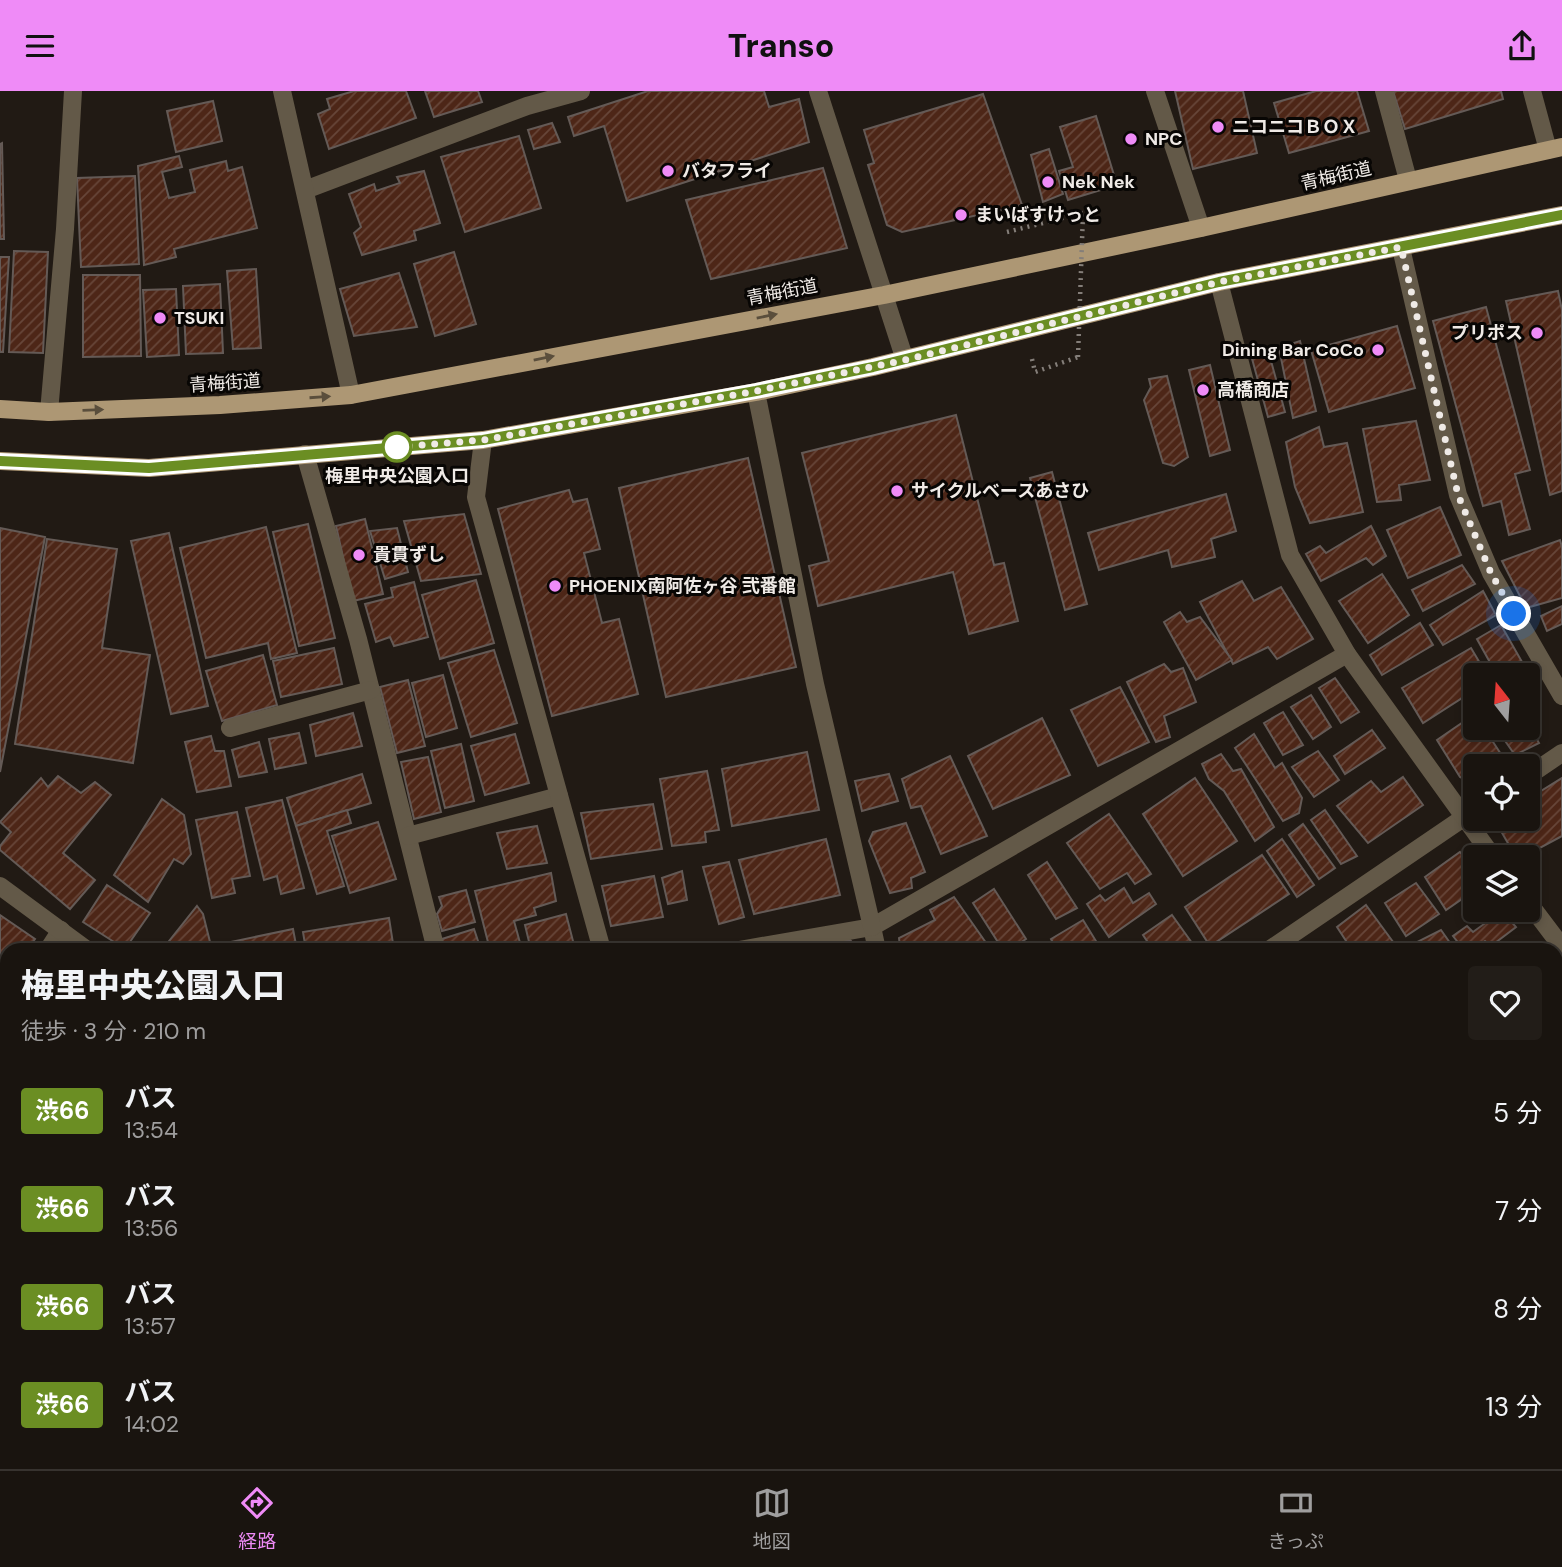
<!DOCTYPE html>
<html lang="ja">
<meta charset="utf-8">
<style>
body{margin:0;font-family:"DM Sans","Noto Sans JP",sans-serif;background:#221d18;color:#f1f3f6;height:100vh;display:flex;flex-direction:column;font-size:26px;white-space:nowrap}
*{box-sizing:border-box;margin:0}
p{font-size:23px;color:#9f9e9e}
.icon{flex:none;width:38px;height:38px;fill:none;stroke:currentColor;stroke-width:2;stroke-linecap:round;stroke-linejoin:round}
.map{position:relative;flex:1;overflow:hidden}
.sheet{position:absolute;left:0px;top:852px;width:1563px;height:527px;display:flex;flex-direction:column;background:#19140f;border-radius:21px 21px 0 0;box-shadow:0 4px 10px #0003,0 0 0 2px #37332f}
.sheet>*{flex:none}
.badge{padding:0 14px;border-radius:5px;font-size:24px;line-height:46px}
.needle{width:46px;rotate:343deg}
.fabs{position:absolute;left:1463px;top:572px;display:grid;gap:14px}
.fabs a{display:grid;place-items:center;width:77px;height:77px;border-radius:7px;background:#19140f;box-shadow:0 4px 10px #0003,0 0 0 2px #37332f;font-size:35px}
.you{position:absolute;width:35px;height:35px;margin:-18px;border:5px solid #fff;border-radius:50%;background:#1a73e8;box-shadow:0 0 0 10px #1a73e833}
.map>.badge{position:absolute;translate:-50% -50%;box-shadow:0 0 0 4px #fff}
.round{display:grid;place-items:center;flex:none;width:74px;height:74px;border-radius:7px;background:#221d18}
.overview{display:flex;align-items:center;justify-content:space-between;height:119px;padding:0 21px}
h1{font-size:33px;font-weight:800;line-height:52px}
ul{padding:0;list-style:none}
li{display:flex;align-items:center;gap:21px;height:98px;padding:0 21px}
li div{flex:1}
li b{display:block;font-size:26px}
li em{font-style:normal}
li .badge{min-width:77px;font-weight:700;text-align:center}
header{display:flex;justify-content:space-between;align-items:center;height:91px;padding:0 21px;background:#ef8bf7;color:#111;font-size:32px;font-weight:800}
.tabs{display:flex;justify-content:space-around;align-items:center;height:98px;border-top:2px solid #37332f;background:#19140f;font-size:19px;color:#9f9e9e}
.tabs a{display:grid;justify-items:center;gap:4px}
.tabs .selected{color:#ef8bf7}
.map>svg:first-child{display:block}
</style>
<header><svg class="icon" aria-label="menu" viewBox="0 0 24 24"><path d="M4 6h16M4 12h16M4 18h16"/></svg>Transo<svg class="icon" aria-label="share" viewBox="0 0 24 24"><path d="M12 15V3M7 8l5-5 5 5M5 13v7h14v-7"/></svg></header>
<div class="map">
<svg width="1562" height="1378" viewBox="0 0 1562 1378">
<defs>
<pattern id="green-dots" width="8" height="8" patternUnits="userSpaceOnUse" patternTransform="scale(1.75)"><rect width="8" height="8" fill="#522c2b"/><path d="M2 2h.1M6 6h.1" fill="none" stroke="#6b4b4a" stroke-width="1.8" stroke-linecap="round"/></pattern>
<pattern id="building-hatch" width="6" height="6" patternUnits="userSpaceOnUse" patternTransform="scale(1.75)"><rect width="6" height="6" fill="#4d2617"/><path d="M-1 1l2-2M0 6l6-6M5 7l2-2" fill="none" stroke="#674639"/></pattern>
</defs>
<rect width="100%" height="100%" fill="#211a14"/>
<!-- green -->
<path fill="url(#green-dots)" d="M1556,1289L1562,1298V1378H1116L1126,1372H1556Z"/>
<!-- building -->
<g fill="url(#building-hatch)" stroke="#645a56" stroke-width="2">
<path d="M354,0H406L416,27L329,58L318,23L330,18L327,8Z"/>
<path d="M425,0H478L482,11L434,26Z"/>
<path d="M648,0H764L769,16L799,8L809,51L627,110L604,35L574,45L568,26Z"/>
<path d="M1175,0H1243L1257,62L1193,78Z"/>
<path d="M1316,0H1357L1369,40L1289,62L1274,12Z"/>
<path d="M1393,0H1501L1503,8L1405,38Z"/>
<path d="M983,3L1022,114L902,141L887,134L868,74L874,72L864,39Z"/>
<path d="M213,10L222,50L176,61L167,20Z"/>
<path d="M1096,25L1117,94L1068,109L1059,80L1073,76L1060,36Z"/>
<path d="M552,32L560,51L534,58L528,39Z"/>
<path d="M519,45L541,117L465,141L441,66Z"/>
<path d="M2,52L4,148H0V53Z"/>
<path d="M1049,58L1063,103L1043,111L1031,64Z"/>
<path d="M179,65L182,76L162,81L169,107L195,101L190,79L226,70L228,80L242,76L257,137L174,158L176,166L144,174L138,75Z"/>
<path d="M823,77L847,157L711,188L686,109Z"/>
<path d="M424,80L440,132L414,140L416,149L362,164L354,142L361,136L349,103L374,93L376,100L400,92L397,86Z"/>
<path d="M135,85L139,173L81,176L77,87Z"/>
<path d="M14,160L48,161L43,262L9,261Z"/>
<path d="M454,161L476,233L435,245L414,173Z"/>
<path d="M0,166H9L3,261H0Z"/>
<path d="M256,178L261,257L233,258L227,180Z"/>
<path d="M399,182L417,236L354,245L340,198Z"/>
<path d="M83,184H140L141,265L83,266Z"/>
<path d="M220,193L223,262L186,263L183,195Z"/>
<path d="M176,198L179,264L147,266L143,199Z"/>
<path d="M1558,200L1562,219V400L1550,404L1506,210Z"/>
<path d="M1486,216L1530,379L1515,383L1530,438L1509,444L1501,410L1483,415L1433,230Z"/>
<path d="M1397,235L1415,297L1329,321L1311,259Z"/>
<path d="M1300,250L1316,320L1293,327L1279,257Z"/>
<path d="M1268,259L1285,321L1268,326L1251,264Z"/>
<path d="M1210,274L1230,359L1210,365L1189,279Z"/>
<path d="M1167,285L1188,366L1174,375L1163,372L1144,309L1151,296L1149,288Z"/>
<path d="M956,324L994,474L1004,472L1018,530L969,543L953,481L818,515L809,475L829,470L802,362Z"/>
<path d="M1416,330L1430,389L1399,394L1401,409L1377,411L1363,338Z"/>
<path d="M1319,336L1324,356L1347,352L1363,421L1310,432L1295,396L1286,351Z"/>
<path d="M748,367L796,576L666,606L619,397Z"/>
<path d="M1052,381L1087,513L1065,519L1030,387Z"/>
<path d="M569,399L573,411L587,408L600,458L584,462L602,532L619,528L638,603L552,625L498,418Z"/>
<path d="M1226,403L1236,440L1211,448L1215,466L1172,476L1168,459L1099,479L1088,442Z"/>
<path d="M1440,416L1461,464L1408,487L1387,439Z"/>
<path d="M464,423L481,483L421,490L404,430Z"/>
<path d="M365,428L383,503L353,510L336,435Z"/>
<path d="M308,433L335,547L299,555L273,441Z"/>
<path d="M1371,435L1386,465L1373,474L1366,467L1321,490L1306,463L1320,455L1326,462Z"/>
<path d="M266,436L297,562L271,568L268,552L206,567L180,457Z"/>
<path d="M0,437L45,446L0,681Z"/>
<path d="M397,437L408,481L385,488L370,440Z"/>
<path d="M169,442L208,615L171,623L131,450Z"/>
<path d="M47,448L117,458L102,557L150,564L133,672L15,653Z"/>
<path d="M1560,449L1562,456V507L1526,517L1502,470Z"/>
<path d="M1462,474L1475,493L1423,520L1412,499Z"/>
<path d="M1382,483L1409,524L1368,552L1339,510Z"/>
<path d="M476,489L494,552L440,568L422,504Z"/>
<path d="M1242,490L1254,510L1281,496L1313,548L1277,568L1268,556L1233,573L1200,511Z"/>
<path d="M414,491L428,546L394,555L390,546L376,551L365,513L393,506L391,497Z"/>
<path d="M1483,500L1496,524L1443,554L1430,534Z"/>
<path d="M1562,515V533L1547,540L1541,525Z"/>
<path d="M1180,521L1187,531L1200,526L1232,569L1196,589L1164,531Z"/>
<path d="M1420,532L1433,554L1382,584L1370,564Z"/>
<path d="M1501,534L1526,578L1514,584H1497L1477,548Z"/>
<path d="M334,557L342,593L281,606L273,570Z"/>
<path d="M1471,557L1487,584H1475V610L1472,612L1467,604L1423,632L1402,597Z"/>
<path d="M494,559L517,632L471,646L448,572Z"/>
<path d="M263,564L277,614L222,630L206,580Z"/>
<path d="M1164,573L1171,581L1183,577L1196,611L1164,625L1170,646L1156,651L1127,591Z"/>
<path d="M443,584L457,637L426,646L412,592Z"/>
<path d="M1335,587L1359,621L1341,632L1319,597Z"/>
<path d="M408,589L425,655L397,662L380,596Z"/>
<path d="M1120,596L1149,651L1098,675L1071,619Z"/>
<path d="M1311,604L1331,636L1313,648L1291,616Z"/>
<path d="M1283,621L1303,654L1283,664L1264,632Z"/>
<path d="M353,622L362,655L316,665L310,634Z"/>
<path d="M1475,623V637H1484L1506,671L1499,676H1475V690L1472,692L1460,686L1437,649Z"/>
<path d="M1042,627L1070,684L993,718L968,665Z"/>
<path d="M1528,633L1539,652L1515,664L1496,637H1528Z"/>
<path d="M1372,639L1385,657L1345,683L1334,665Z"/>
<path d="M299,642L306,672L275,678L269,648Z"/>
<path d="M515,643L529,692L485,704L471,655Z"/>
<path d="M1254,643L1275,677L1282,672L1302,707L1299,722L1283,730L1235,657Z"/>
<path d="M211,645L215,660H224L231,695L197,701L185,651Z"/>
<path d="M259,651L267,681L239,686L232,659Z"/>
<path d="M461,653L474,710L445,717L431,660Z"/>
<path d="M1318,660L1339,689L1314,706L1292,676Z"/>
<path d="M807,661L819,719L732,735L722,678Z"/>
<path d="M1221,663L1233,680L1241,678L1274,736L1255,750L1224,700L1209,688L1202,673Z"/>
<path d="M950,665L987,745L941,763L921,715L911,717L902,688Z"/>
<path d="M428,666L441,721L414,728L401,671Z"/>
<path d="M707,680L719,739L705,741L706,751L672,755L660,688Z"/>
<path d="M362,683L371,712L296,735L287,707Z"/>
<path d="M889,683L898,710L862,720L855,690Z"/>
<path d="M58,685L81,702L95,691L111,704L63,762L95,789L70,818L0,759V755L11,741L0,731L41,687L48,696Z"/>
<path d="M1403,686L1423,714L1368,752L1337,715L1371,690L1381,701Z"/>
<path d="M1195,687L1237,750L1183,785L1143,723Z"/>
<path d="M1562,687V745L1523,766H1516L1498,735L1501,728H1528V708Z"/>
<path d="M162,708L184,724L191,763L183,773L174,768L148,811L114,784Z"/>
<path d="M282,709L304,797L281,803L277,785L264,789L246,717Z"/>
<path d="M653,713L662,758L591,768L581,722Z"/>
<path d="M347,719L351,732L327,740L344,795L317,803L296,735Z"/>
<path d="M1325,719L1357,765L1341,773L1311,729Z"/>
<path d="M237,721L250,785L232,788L235,802L212,807L196,729Z"/>
<path d="M1109,723L1151,783L1135,793L1127,782L1100,798L1067,752Z"/>
<path d="M378,731L396,788L350,802L332,745Z"/>
<path d="M906,732L925,781L911,787L912,797L890,802L869,750L873,741Z"/>
<path d="M1303,733L1335,777L1319,788L1289,744Z"/>
<path d="M537,735L547,772L507,778L497,742Z"/>
<path d="M826,748L840,804L754,823L739,769Z"/>
<path d="M1282,748L1314,794L1297,806L1267,760Z"/>
<path d="M1460,761L1475,781V799L1446,819L1425,786Z"/>
<path d="M1262,764L1289,803L1210,855L1185,816Z"/>
<path d="M729,771L744,826L719,833L703,776Z"/>
<path d="M1047,771L1077,817L1056,828L1028,784Z"/>
<path d="M682,780L687,809L668,813L662,787Z"/>
<path d="M551,782L556,810L534,817L536,824L514,830L522,859H490L475,800Z"/>
<path d="M654,785L663,826L611,835L602,795Z"/>
<path d="M1416,792L1439,823L1406,845L1385,812Z"/>
<path d="M107,794L150,822L125,858L83,831Z"/>
<path d="M1124,797L1133,812L1149,802L1156,813L1109,846L1087,813L1100,804L1105,810Z"/>
<path d="M994,798L1026,848L1009,859H1003L973,812Z"/>
<path d="M466,799L475,831L442,840L437,823L442,815L439,806Z"/>
<path d="M954,806L991,859H897L900,856L899,847L935,829L930,819Z"/>
<path d="M1366,814L1399,859H1409H1352L1337,836Z"/>
<path d="M197,815L203,823L212,859H162Z"/>
<path d="M1502,820L1516,836L1491,855L1485,850L1473,859H1464L1453,845L1467,835L1473,841Z"/>
<path d="M566,823L574,854L554,859H531L525,834Z"/>
<path d="M0,824L35,848L27,859H7V889L0,899Z"/>
<path d="M1172,824L1197,859H1153L1143,844Z"/>
<path d="M389,827L394,859H306L303,841Z"/>
<path d="M1083,829L1099,855L1091,859H1057L1051,848Z"/>
<path d="M293,838L297,859H222L221,853Z"/>
<path d="M474,838L481,859H445L442,848Z"/>
<path d="M1441,839L1455,859H1420L1415,852Z"/>
<path d="M850,849L859,859H811L810,856Z"/>
<path d="M1556,894L1562,902V961L1556,966Z"/>
<path d="M3,983L7,986V1096L0,1091V991Z"/>
<path d="M1562,1050V1126L1556,1131V1056Z"/>
<path d="M7,1192V1225L0,1220V1202Z"/>
<path d="M0,1233L7,1238V1276L0,1285Z"/>
<path d="M7,1356V1372H53L59,1378H0V1363Z"/>
<path d="M106,1372H159L167,1378H102Z"/>
<path d="M271,1372H336L341,1378H269L267,1376Z"/>
<path d="M510,1372H557L549,1378H516Z"/>
<path d="M679,1372H730L724,1378H685Z"/>
<path d="M892,1372H922L915,1378H886Z"/>
<path d="M963,1372H1018L1011,1378H968Z"/>
</g>
<g fill="none" stroke-linecap="round" stroke-linejoin="round">
<!-- path -->
<g stroke="#847e79" stroke-width="4.5" stroke-dasharray="2 5" stroke-linecap="butt">
<path d="M1007,141L1083,122"/>
<path d="M1032,268L1035,281L1078,266"/>
</g>
<!-- service -->
<g stroke="#635948" stroke-width="18">
<path d="M1155,0L1201,137"/>
<path d="M1384,0L1408,89"/>
<path d="M305,99L527,15L581,0"/>
<path d="M1401,157L1458,404L1491,482L1562,605"/>
<path d="M305,363L358,548L436,859"/>
<path d="M230,637L371,599"/>
<path d="M1528,685L1562,662"/>
<path d="M408,745L559,705"/>
<path d="M872,836L877,859"/>
<path d="M48,859L61,839"/>
<path d="M739,859L872,836L1347,563"/>
<path d="M1269,859L1475,719"/>
<path d="M0,930L7,920"/>
<path d="M362,1372L367,1378"/>
<path d="M240,1378L245,1372"/>
</g>
<!-- minor -->
<g stroke="#635948" stroke-width="18">
<path d="M282,0L351,304"/>
<path d="M818,0L905,269"/>
<path d="M1532,0L1548,59"/>
<path d="M1219,191L1290,464L1347,563L1493,766"/>
<path d="M756,301L815,593L872,836"/>
<path d="M49,321L65,138L73,0"/>
<path d="M483,349L476,406L602,859"/>
<path d="M0,795L87,859"/>
<path d="M1528,811L1562,856"/>
<path d="M1556,1017L1562,1011"/>
<path d="M0,1131L7,1136"/>
<path d="M800,1372L807,1378"/>
<path d="M600,1378L607,1372"/>
<path d="M1082,1378L1092,1372"/>
</g>
<!-- primary -->
<g stroke="#ad9774" stroke-width="18">
<path d="M0,318L49,321L220,314L351,304L884,204L1201,137L1562,56"/>
<path d="M0,370L149,377L483,349L756,301L873,276L1219,191L1562,124"/>
</g>
<!-- path-bridge -->
<path stroke="#847e79" stroke-width="4.5" stroke-dasharray="2 5" stroke-linecap="butt" d="M1078,266L1083,122"/>
</g>
<!-- one-way arrows -->
<defs><path id="oneway-solid" d="M-6-.8H1V-3.2L6.5 0L1 3.2V.8H-6Z" transform="scale(1.75)"/></defs>
<g fill="#5a4e3c">
<use href="#oneway-solid" transform="translate(767 225) rotate(-11)"/>
<use href="#oneway-solid" transform="translate(544 267) rotate(-11)"/>
<use href="#oneway-solid" transform="translate(320 306) rotate(-4)"/>
<use href="#oneway-solid" transform="translate(93 319) rotate(-2)"/>
</g>
<g fill="none" stroke-linecap="round" stroke-linejoin="round">
<!-- line casing -->
<g stroke="#fff" stroke-width="16">
<path id="line" d="M0,370L149,377L483,349L756,300L873,276L1219,191L1562,124"/>
</g>
<!-- line -->
<use href="#line" stroke="#6b8e23" stroke-width="10"/>
<!-- walk -->
<path stroke="#efeae6" stroke-width="7" stroke-dasharray="0 12.6" d="M397,356L483,349L756,300L905,269L1219,191L1401,156L1458,404L1491,482L1514,523"/>
</g>
<!-- markers -->
<g fill="#ef8bf7" stroke="#080604" stroke-width="2.5">
<circle cx="1218" cy="36" r="7"/>
<circle cx="1131" cy="48" r="7"/>
<circle cx="668" cy="80" r="7"/>
<circle cx="1048" cy="91" r="7"/>
<circle cx="961" cy="124" r="7"/>
<circle cx="160" cy="227" r="7"/>
<circle cx="1537" cy="242" r="7"/>
<circle cx="1378" cy="259" r="7"/>
<circle cx="1203" cy="299" r="7"/>
<circle cx="897" cy="400" r="7"/>
<circle cx="359" cy="464" r="7"/>
<circle cx="555" cy="495" r="7"/>
</g>
<circle fill="#fff" stroke="#6b8e23" stroke-width="3.5" cx="397" cy="356" r="14"/>
<g text-anchor="middle" stroke-width="6" stroke-linejoin="round" paint-order="stroke">
<!-- poi labels -->
<g font-size="18" font-weight="bold" fill="#efeae6" stroke="#080604" text-anchor="start">
<text x="1232" y="42">ニコニコＢＯＸ</text>
<text x="1145" y="54">NPC</text>
<text x="682" y="86">バタフライ</text>
<text x="1062" y="97">Nek Nek</text>
<text x="975" y="130">まいばすけっと</text>
<text x="174" y="233">TSUKI</text>
<text x="1523" y="248" text-anchor="end">プリポス</text>
<text x="1364" y="265" text-anchor="end">Dining Bar CoCo</text>
<text x="1217" y="305">高橋商店</text>
<text x="911" y="406">サイクルベースあさひ</text>
<text x="373" y="470">貴貫ずし</text>
<text x="569" y="501">PHOENIX南阿佐ヶ谷 弐番館</text>
</g>
<!-- street labels -->
<g font-size="18" fill="#efeae6" stroke="#080604">
<text transform="translate(1336 85) rotate(-13)" y="6">青梅街道</text>
<text transform="translate(782 201) rotate(-11)" y="6">青梅街道</text>
<text transform="translate(225 292) rotate(-4)" y="6">青梅街道</text>
</g>
<!-- stop labels -->
<g font-size="18" font-weight="bold" fill="#efeae6" stroke="#080604">
<text x="397" y="391">梅里中央公園入口</text>
</g>
</g>
</svg>
<div class="fabs">
<a><svg class="needle" viewBox="-14 -14 28 28"><path d="M0-13l5 13h-10z" fill="#e53935"/><path d="M0 13l5-13h-10z" fill="#9f9e9e"/></svg></a>
<a><svg class="icon" aria-label="locate" viewBox="0 0 24 24"><circle cx="12" cy="12" r="6"/><path d="M12 2v4M12 18v4M2 12h4M18 12h4"/></svg></a>
<a><svg class="icon" aria-label="layers" viewBox="0 0 24 24"><path d="M12 4l9 5-9 5-9-5zM3 14l9 5 9-5"/></svg></a>
</div>
<div class="you" style="left:1514px;top:523px"></div>
<section class="sheet">
<div class="overview"><div><h1>梅里中央公園入口</h1><p>徒歩 · 3 分 · 210 m</p></div><a class="round"><svg class="icon" aria-label="heart" viewBox="0 0 24 24"><path d="M12 20l-8-8c-3-5 5-10 8-4 3-6 11-1 8 4z"/></svg></a></div>
<ul>
<li><span class="badge" style="background:#6b8e23;color:#fff">渋66</span><div><b>バス</b><p>13:54</p></div><em>5 分</em></li>
<li><span class="badge" style="background:#6b8e23;color:#fff">渋66</span><div><b>バス</b><p>13:56</p></div><em>7 分</em></li>
<li><span class="badge" style="background:#6b8e23;color:#fff">渋66</span><div><b>バス</b><p>13:57</p></div><em>8 分</em></li>
<li><span class="badge" style="background:#6b8e23;color:#fff">渋66</span><div><b>バス</b><p>14:02</p></div><em>13 分</em></li>
</ul>
</section>
</div>
<nav class="tabs">
<a class="selected"><svg class="icon" aria-label="directions" viewBox="0 0 24 24"><path d="M12 3l9 9-9 9-9-9zM9 14v-3h6M13 9l2 2-2 2"/></svg>経路</a>
<a><svg class="icon" aria-label="map" viewBox="0 0 24 24"><path d="M3 6l6-2 6 2 6-2v14l-6 2-6-2-6 2zM9 4v14M15 6v14"/></svg>地図</a>
<a><svg class="icon" aria-label="tickets" viewBox="0 0 24 24"><path d="M3 7h18v10H3zM15 7v10"/></svg>きっぷ</a>
</nav>
